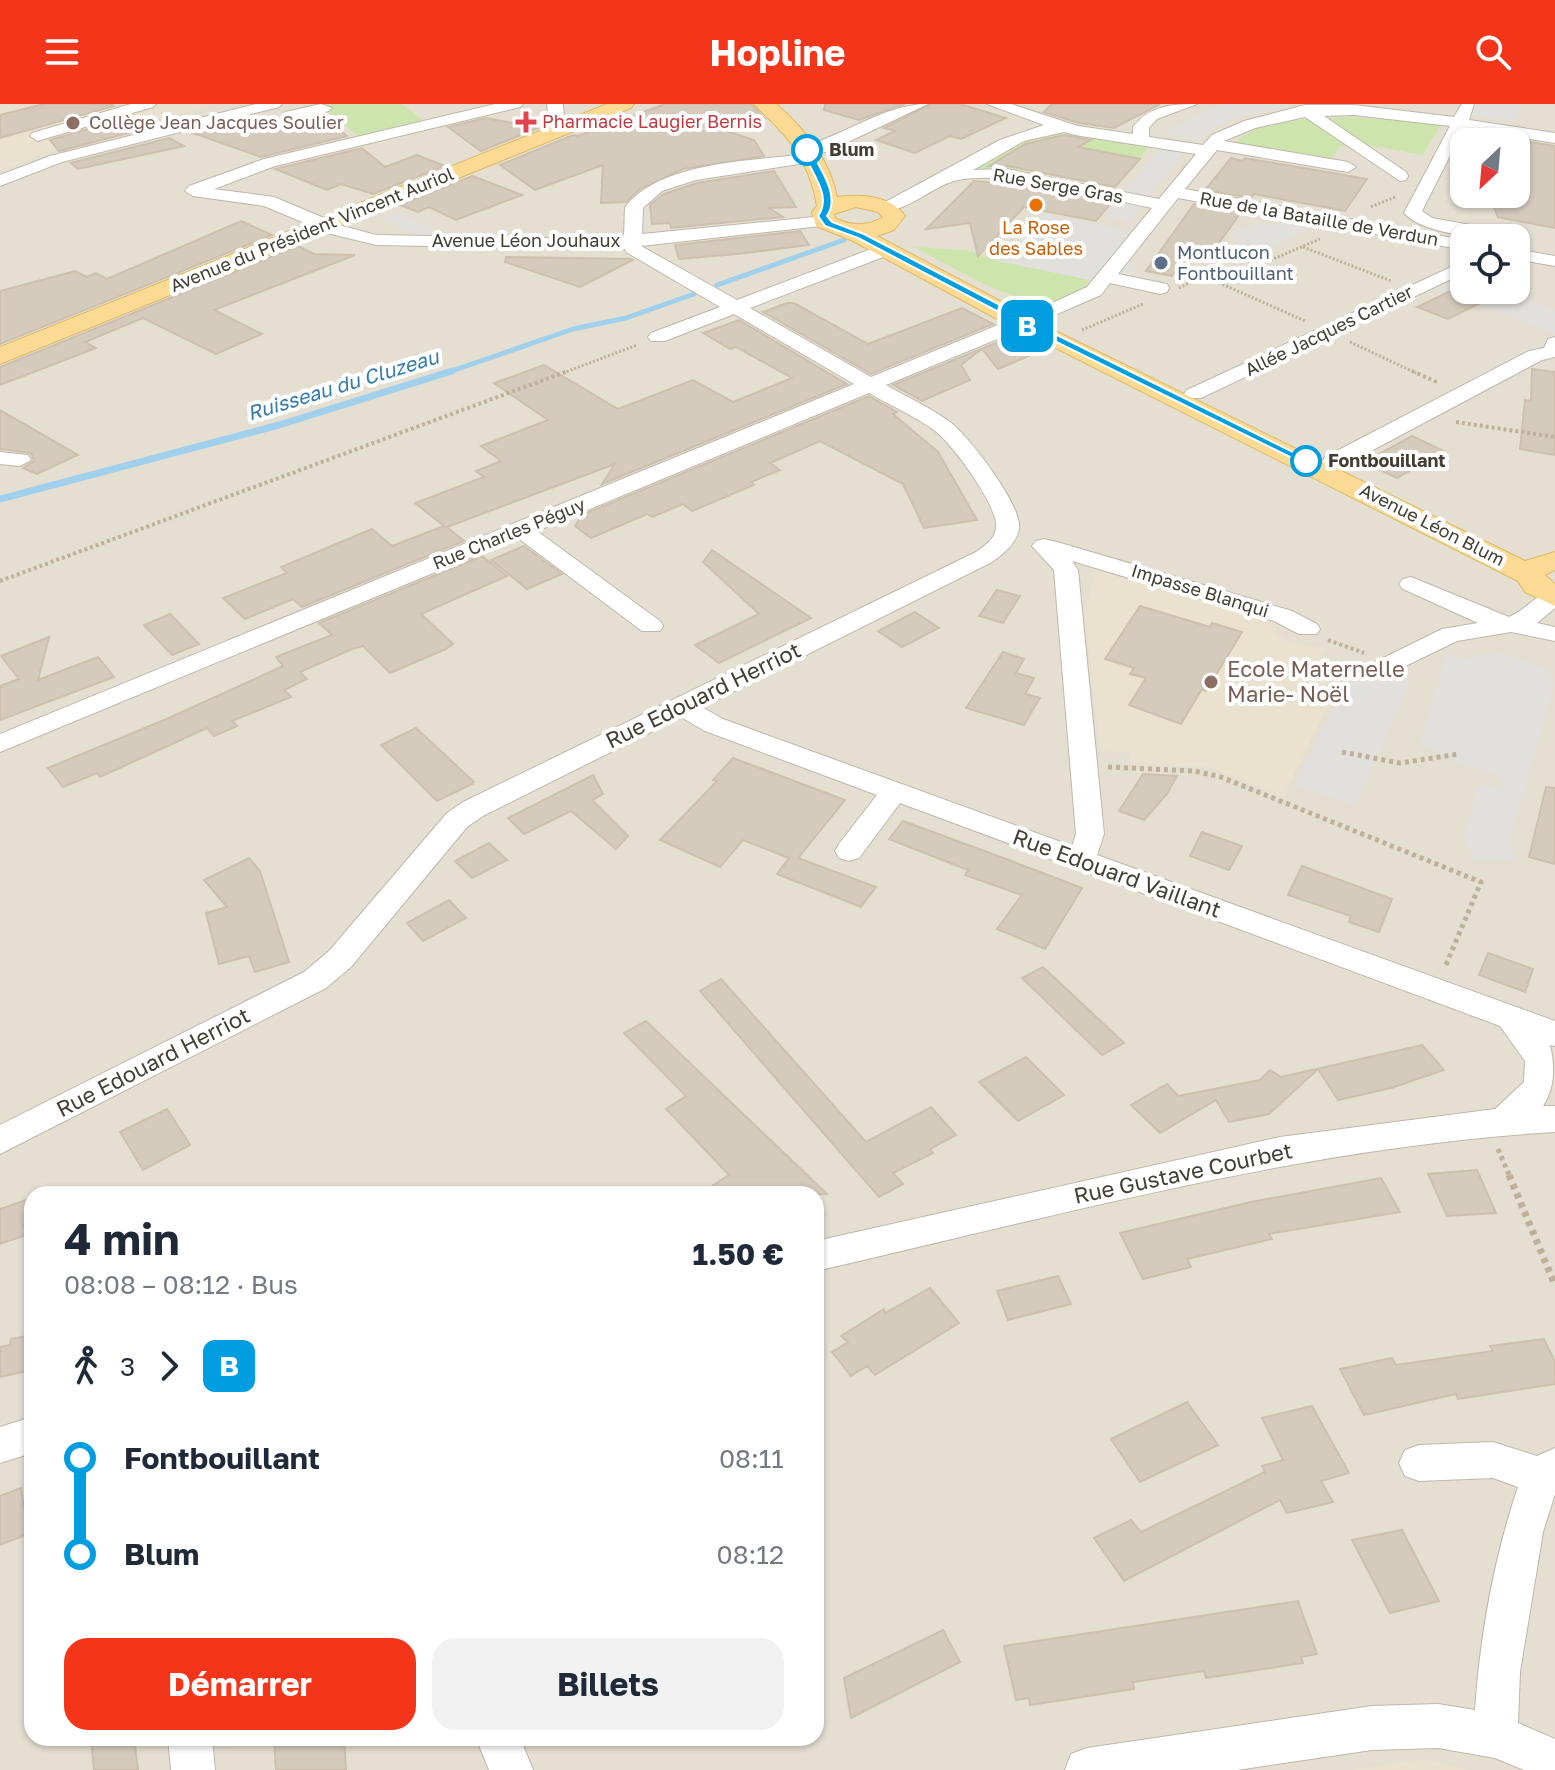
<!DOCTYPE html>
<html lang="fr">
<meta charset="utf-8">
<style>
body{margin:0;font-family:"Golos Text",sans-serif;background:#f2f2f3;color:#1f2937;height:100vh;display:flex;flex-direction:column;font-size:30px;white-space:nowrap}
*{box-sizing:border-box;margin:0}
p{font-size:26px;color:#747a83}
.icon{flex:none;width:44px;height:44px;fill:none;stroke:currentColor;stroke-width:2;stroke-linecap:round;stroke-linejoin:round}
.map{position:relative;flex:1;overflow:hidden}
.drawer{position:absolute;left:24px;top:1082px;width:800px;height:560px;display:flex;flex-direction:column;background:#fff;border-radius:24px;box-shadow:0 2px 6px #0004}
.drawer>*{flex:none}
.badge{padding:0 16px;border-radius:12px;font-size:28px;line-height:52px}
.needle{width:52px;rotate:206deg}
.fabs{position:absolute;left:1450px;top:24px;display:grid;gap:16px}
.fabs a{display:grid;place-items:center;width:80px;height:80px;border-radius:16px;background:#fff;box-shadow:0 2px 6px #0004;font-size:40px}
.map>.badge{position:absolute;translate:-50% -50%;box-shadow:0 0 0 4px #fff}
.legs{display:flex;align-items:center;gap:12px;height:88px;padding:0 40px;font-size:26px}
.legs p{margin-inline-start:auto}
.summary{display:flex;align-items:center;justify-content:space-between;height:136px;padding:0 40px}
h1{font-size:44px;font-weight:700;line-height:60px}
.primary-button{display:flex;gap:16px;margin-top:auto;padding:16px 40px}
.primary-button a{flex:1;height:92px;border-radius:24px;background:#f3351a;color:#fff;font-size:32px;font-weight:700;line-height:92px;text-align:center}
.primary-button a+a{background:#f2f2f3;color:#1f2937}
ul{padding:0 40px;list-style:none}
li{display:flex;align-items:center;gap:28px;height:96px;font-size:30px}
li i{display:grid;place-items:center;width:12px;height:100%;margin:0 10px;background:currentColor}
li i::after{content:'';width:20px;height:20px;margin:-10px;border:6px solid;border-radius:50%;background:#fff}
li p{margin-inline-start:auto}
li:first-child i{background:linear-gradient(#0000 50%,currentColor 0)}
li:last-child i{background:linear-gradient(currentColor 50%,#0000 0)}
header{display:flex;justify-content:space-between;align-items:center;height:104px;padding:0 40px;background:#f3351a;color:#fff;font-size:36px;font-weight:700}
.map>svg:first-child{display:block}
</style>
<header><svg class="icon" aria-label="menu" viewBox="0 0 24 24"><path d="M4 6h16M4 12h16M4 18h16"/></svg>Hopline<svg class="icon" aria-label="search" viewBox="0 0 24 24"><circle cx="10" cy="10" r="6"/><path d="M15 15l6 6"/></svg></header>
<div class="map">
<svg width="1555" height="1666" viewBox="0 0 1555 1666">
<rect width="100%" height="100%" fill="#f1ede4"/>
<!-- residential -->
<path fill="#e5dfd2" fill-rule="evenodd" d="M0,0H1555V1666H0ZM1464,38H1516V90H1464ZM1464,134H1516V186H1464ZM32,1090H816V1634H32Z"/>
<!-- education -->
<g fill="#eae2ce">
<path d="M0,0H216L77,37L0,66Z"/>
<path d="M1095,466L1273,518L1278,531L1289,539L1325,544L1319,554L1331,558L1330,598L1283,693L1211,663L1130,659L1128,648L1100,647L1085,512Z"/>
<path d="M1423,1655L1467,1666H1353Z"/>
</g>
<!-- green -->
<g fill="#cde5ad">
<path d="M319,0H402L424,17L358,32Z"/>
<path d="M1344,13L1401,16L1440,22L1423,51L1373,42H1340L1330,57L1235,40C1257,13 1312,16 1344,13Z"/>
<path d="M1057,29L1148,43L1140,55L1116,50L1091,79L1029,67L969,66L1039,31Z"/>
<path d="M914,143L965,146L999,157L1090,176C1049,230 958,165 914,143Z"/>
</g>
<!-- parking -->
<g fill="#e2e0dc">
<path d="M1228,0H1282L1289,4L1246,11L1218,21L1196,36L1164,29L1204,7Z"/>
<path d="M1462,0H1523L1513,18L1457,9Z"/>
<path d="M1161,45L1184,49L1128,117L1103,112Z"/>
<path d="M395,109L449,131H418L380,115Z"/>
<path d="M1041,110L1148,131L1126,159L1136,162L1121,182L999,157Z"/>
<path d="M1285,117L1312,124L1253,150L1242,145L1234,148L1225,144L1240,135L1231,130L1260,118L1272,122Z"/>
<path d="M1450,180L1464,186H1502L1555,206V230L1440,185Z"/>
<path d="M1502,549L1546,565L1554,579L1509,738L1517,756L1472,755L1465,732L1478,680L1501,686L1503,680L1497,670L1449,656L1441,653L1440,647L1419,641L1447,551L1469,556L1474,551Z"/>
<path d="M1354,560L1411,576L1355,701L1294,681Z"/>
</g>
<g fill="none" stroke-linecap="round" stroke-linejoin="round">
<!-- stream-far1 -->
<g stroke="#a1d0ed" stroke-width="5">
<path d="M717,181L844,136"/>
<path d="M446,269L573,225L626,214L694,190"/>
</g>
<!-- stream -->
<path stroke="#a1d0ed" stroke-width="7" d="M0,395L279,321L452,267"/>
</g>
<!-- building -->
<g fill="#d5cbbd" stroke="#cdc0ad" stroke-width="2">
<path d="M44,0H111L114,2L0,34V11Z"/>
<path d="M665,0H751L765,15L720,25L754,36L764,52L683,65L640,85L626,98L601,99L603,61L535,86L500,61L573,31L578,32Z"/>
<path d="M825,0H905L859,16L824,6Z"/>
<path d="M931,0H960L1006,14L961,35L950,32L915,49L876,36L895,27L884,24Z"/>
<path d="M1052,0H1160L1114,24L1079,19L1044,8Z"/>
<path d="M132,12L151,23L59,47L50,36Z"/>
<path d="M324,14L347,32L261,53L193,29L253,16L263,25Z"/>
<path d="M486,14L538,24L481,47L448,23Z"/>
<path d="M1064,31L1091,36L1078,43L1140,55L1115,83L1007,62H989L1025,40Z"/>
<path d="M169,34L184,42L78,65L71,59Z"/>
<path d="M1525,37L1555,42V124L1498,113L1489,90H1516V55Z"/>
<path d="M362,44L385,63L417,51L445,62L373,90L341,80L327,86L275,65Z"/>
<path d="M1231,54L1243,57L1245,54L1367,75L1345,107L1254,90L1251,94L1205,86Z"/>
<path d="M774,67L796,103L769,104L783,113L671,124L670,119L652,120L650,101L664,90L697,79Z"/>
<path d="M472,72L522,91L456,116L429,103L418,108L400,101Z"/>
<path d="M974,77L1028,81L1112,98L1096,117L1024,103L978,152L970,119L926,125Z"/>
<path d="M1194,100L1241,108L1207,156L1187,152L1172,172L1146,167Z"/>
<path d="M241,117L272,131L0,240V187L75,167L87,173L96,169L107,175Z"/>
<path d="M800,127L809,141L737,150L679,155L675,141Z"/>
<path d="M298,142L314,150L355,151L214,206L262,230L216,250L143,214L85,238L96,244L0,281V263Z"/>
<path d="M506,153L632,155L633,156L580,183L505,158Z"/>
<path d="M1453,186H1506L1448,215L1417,203Z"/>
<path d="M787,199H794L868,240L962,204L993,220L871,270L763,208Z"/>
<path d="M739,216L847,280L602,380L615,360L447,423L464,437L302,503L293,495L245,515L223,494L287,469L281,463L372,425L392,442L444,422L415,399L484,373L476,367L501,357L481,342L548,316L494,279L544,261L618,305L693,276L733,298L792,274L736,243L730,245L703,229Z"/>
<path d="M1015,231L1043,246L998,265L982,245L961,261L970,276L922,297L893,281Z"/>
<path d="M1532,265L1555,268V351L1520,345L1525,296L1531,297Z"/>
<path d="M869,292L897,308L893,310L938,348L977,416L924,424L903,380L820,337L770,359L780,366L751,378L754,381L692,407L683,400L652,413L647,410L591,434L575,422L582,411Z"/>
<path d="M0,306L78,351L37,370L23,364L34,357L31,349L0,345Z"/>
<path d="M1412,332L1444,347L1397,374L1364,358Z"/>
<path d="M524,442L562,470L527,485L491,456Z"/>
<path d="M712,446L811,514L719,559L695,541L759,510L703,458Z"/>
<path d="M482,452L507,472L421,510L453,540L446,545L390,569L363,542L352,545L300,568L307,575L284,586L291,593L232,617L237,622L214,632L207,624L100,673L97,669L63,683L48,664L169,614L283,562L276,553L332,531L319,519Z"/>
<path d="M997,486L1020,492L1003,519L979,512Z"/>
<path d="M1140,502L1210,523L1212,519L1242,528L1206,587L1202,585L1181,620L1129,601L1146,574L1130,570L1134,564L1105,555Z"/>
<path d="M915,508L939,524L902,543L878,527Z"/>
<path d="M170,510L199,540L172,551L144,521Z"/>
<path d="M49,533L38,576L98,553L114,573L0,616V582L19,575L1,552Z"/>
<path d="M1003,548L1024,555L1016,569L1034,574L1025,590L1040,594L1024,621L966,604Z"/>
<path d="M416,624L474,678L472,680L437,697L381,641Z"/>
<path d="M733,654L845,696L798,754L876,783L861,803L777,770L789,754L743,736L720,763L660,736L717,677L713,676Z"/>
<path d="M1143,670L1177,672L1167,690L1144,716L1119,707Z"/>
<path d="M593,671L603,690L592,696L628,732L616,745L571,707L524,730L508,714Z"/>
<path d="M1546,683L1555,684V760L1529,753Z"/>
<path d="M903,717L998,752L1082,784L1045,845L997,825L1022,791L965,771L968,766L889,735Z"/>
<path d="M1202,728L1242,742L1229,766L1190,752Z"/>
<path d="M489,739L507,756L472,774L455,757Z"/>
<path d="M249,754L260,767L289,858L255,868L249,852L219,860L206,809L227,803L204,776Z"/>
<path d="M1302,762L1392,795L1379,828L1349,818L1351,812L1288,791Z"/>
<path d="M449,796L466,814L423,837L407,819Z"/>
<path d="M1488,849L1533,865L1525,888L1479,871Z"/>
<path d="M1043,863L1124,939L1102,951L1022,874Z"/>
<path d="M721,875L866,1038L931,1003L956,1031L930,1045L933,1049L893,1069L903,1080L879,1093L700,887Z"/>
<path d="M646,917L827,1090H700L729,1071L666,1005L686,992L624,929Z"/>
<path d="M1422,941L1444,966L1391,984L1338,996L1318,965L1269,1010L1229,1018L1216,996L1160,1029L1131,1001L1167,980L1178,992L1260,976L1270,966L1281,973Z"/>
<path d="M1026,953L1064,991L1018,1017L979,978Z"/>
<path d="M167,1005L190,1041L143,1066L120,1028Z"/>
<path d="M1477,1066L1496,1109L1447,1112L1428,1070Z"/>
<path d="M1381,1074L1400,1108L1269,1130L1272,1135L1187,1155L1191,1163L1143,1175L1120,1129L1251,1098Z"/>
<path d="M32,1094V1117L24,1120L26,1131L0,1140V1105Z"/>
<path d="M1058,1172L1071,1200L1008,1216L997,1187Z"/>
<path d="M930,1184L959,1219L875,1271L867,1262L851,1272L832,1248L848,1238L841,1232L884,1205L885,1209Z"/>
<path d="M32,1231V1266L0,1273V1243L10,1241L11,1235Z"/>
<path d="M1544,1235L1555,1258V1280L1458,1295L1456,1290L1364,1311L1340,1265L1392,1254L1396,1261L1493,1247L1490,1242Z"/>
<path d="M1187,1298L1218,1341L1140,1378L1111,1335Z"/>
<path d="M1312,1302L1349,1369L1321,1377L1333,1398L1287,1409L1280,1396L1124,1477L1094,1434L1131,1416L1141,1428L1265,1368L1262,1362L1283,1356L1262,1314Z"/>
<path d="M21,1384L28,1430L0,1441V1392Z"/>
<path d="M1402,1426L1439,1497L1390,1509L1352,1436Z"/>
<path d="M1298,1497L1317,1550L1301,1553L1303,1559L1206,1574L1204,1567L1146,1576L1133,1578L1134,1585L1030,1601L1029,1594L1016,1596L1004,1542Z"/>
<path d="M943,1526L960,1558L851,1614L844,1574Z"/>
<path d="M91,1634H134L138,1666H94Z"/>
<path d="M274,1634H344L346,1666H276Z"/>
</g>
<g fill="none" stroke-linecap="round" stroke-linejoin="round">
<!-- minor casing -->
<g stroke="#bfb7aa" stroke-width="2">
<g id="minor">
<path d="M131,0H156L153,3L44,35L38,37L30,32L32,29Z"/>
<path d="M256,0H282L279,3L62,58L0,82V71L50,52Z"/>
<path d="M321,0L332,4L329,7L291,16L283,11L285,8Z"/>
<path d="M495,0H523L520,3L275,62L214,85L274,93L343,122L376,131L594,135L624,132L625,103C662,57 749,58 804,50L799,46L801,43C844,32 884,0 928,0L829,47L815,50L820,54L818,57L696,76L662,87L643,104L642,130L824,112L830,113L833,117L830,121L641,142L737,196L879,142H891L894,146L891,150L750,204L871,273L1010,216H1024L1027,220L1024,224L886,281C907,293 931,304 950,318C969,332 1023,403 1019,425C1017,439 1003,450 992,458L702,603L723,615L1072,742L1076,730L1054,466L1032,442L1036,437L1044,435L1057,438L1292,507L1317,520L1320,525L1317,530H1299L1274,517L1072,457L1078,466L1104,730L1097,751L1555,917V942L1550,941C1555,962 1555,984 1543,1002H1555V1028C1304,1043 1060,1111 816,1167V1137L1280,1033L1495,1005L1524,978L1525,957L1500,922L900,699L859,754L849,757L839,754L835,747L839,740L877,691L705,627L681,613L483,712L467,723L351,863L326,884L0,1050V1021L304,868L329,847L447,709L463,698L976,448C984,442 994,436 996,425C1000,404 952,339 934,326C914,312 890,301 869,289L537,427L660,517L663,522L660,527H642L518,434L0,648V630L854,280L734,210L665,237H651L648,233L651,229L720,203L626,148L623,142L594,145L376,141L331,130L264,102L193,92L185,87L189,82L264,55Z"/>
<path d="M547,0H563L564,19L570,21V27L550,25Z"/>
<path d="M987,0H1011L1078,22L1133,30V23C1149,2 1171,0 1197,0L1157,15L1149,24V33L1203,41L1212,31L1244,17L1305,1H1354L1454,13L1462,0H1474L1469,16L1555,29V39L1464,24L1422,107L1432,114L1519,130L1522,134L1516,139V134C1486,134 1425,132 1404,109L1450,22L1354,11L1324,12L1406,68L1408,72L1406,76L1400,77L1305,13L1255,24L1224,37L1348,58L1356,63L1348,68L1217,46L1185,85L1464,136V146L1178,94L1118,170L1167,180L1169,184L1167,188L1160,190L1110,179L1101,191L1048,214L1041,212L1038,208L1041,204L1087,183L1152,104C1098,93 1010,66 958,76C935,80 902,112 879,107L876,103L1000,36L1044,21ZM1064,28L1075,31L1196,50L1159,95L1006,65L973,66L1024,37Z"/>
<path d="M1516,145L1555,152V162L1516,155Z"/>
<path d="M1464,157V169L1201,294H1187L1184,290L1187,286Z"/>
<path d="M1555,233V253L1542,256L1341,363L1333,365L1322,358L1325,353L1529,247L1544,244L1548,235Z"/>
<path d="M0,348L28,351L31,356L20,362L0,360Z"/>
<path d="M1411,473L1509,513C1526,506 1538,488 1555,486V504L1537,519L1555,523V537L1511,528L1457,537L1387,571H1369L1365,566L1369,561L1442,525L1478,519L1403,485L1399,480L1403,475Z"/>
<path d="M32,1313V1349L0,1359V1323Z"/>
<path d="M1493,1338L1537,1352L1555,1344V1390L1543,1428L1520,1568L1518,1619L1555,1635V1666H1524L1495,1654L1438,1644L1372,1646L1237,1666H1065L1071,1650L1087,1644L1372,1602L1438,1600L1475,1606C1480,1532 1494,1454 1518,1383L1493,1374L1419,1377L1405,1372L1399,1359L1405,1346L1419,1341Z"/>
<path d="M168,1634H212L215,1666H171Z"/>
<path d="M476,1634H520L533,1666H489Z"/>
</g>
</g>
<!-- major casing -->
<g stroke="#dfb764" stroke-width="2">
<g id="major">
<path d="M607,0H634L631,4L0,260V243Z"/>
<path d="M754,0H776C804,24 830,56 837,93C861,90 890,91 905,112L894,126L877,132L1019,207L1022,212L1019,217H1001L853,137L816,122L812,108L817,102C812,71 799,45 777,23C770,15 761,8 754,0ZM856,103L878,108L883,113C867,123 851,122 835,114L834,110Z"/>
<path d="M1033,216L1525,457L1555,448V466L1545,471L1555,480V502L1525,488L1518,477L1024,228L1021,223L1024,218Z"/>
</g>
</g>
<!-- path-far3 -->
<g stroke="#beb099" stroke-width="3" stroke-dasharray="2 2" stroke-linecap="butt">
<path d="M1371,103L1395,93"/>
<path d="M1303,143L1391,177"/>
<path d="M1219,178L1320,135"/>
<path d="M1179,184L1204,172L1305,217"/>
<path d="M1082,226L1143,200"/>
<path d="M1350,238L1416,269"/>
<path d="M563,269L637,241"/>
</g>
<!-- path-far2 -->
<g stroke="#beb099" stroke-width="4" stroke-dasharray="3 3" stroke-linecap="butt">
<path d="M1412,267L1439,279"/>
<path d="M1456,318L1555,333"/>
<path d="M0,477L568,267"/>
<path d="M1328,536L1364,549"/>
</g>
<!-- path-far1 -->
<g stroke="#beb099" stroke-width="5" stroke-dasharray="4 4" stroke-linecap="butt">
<path d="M1342,648L1400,659L1459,650"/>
<path d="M1108,663L1194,667L1221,673L1481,778L1445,863"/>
<path d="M1498,1045L1510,1073"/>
</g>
<!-- path -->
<path stroke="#beb099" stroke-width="7" stroke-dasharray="5 5" stroke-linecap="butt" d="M1509,1071L1555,1181"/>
<!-- minor -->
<use href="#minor" fill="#fff" fill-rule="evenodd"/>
<!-- major -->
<use href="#major" fill="#fbdb94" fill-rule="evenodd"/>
</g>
<!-- line-1 -->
<path fill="#009ee1" stroke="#fff" stroke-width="2" d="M804,44L811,46C820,65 841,92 827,112L832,118L864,130L1004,203L1020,217L1037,221L1311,357L1302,359L1030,225L1013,222L997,207L858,134L825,122L818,112C834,89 806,66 804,44Z"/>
<!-- markers -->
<path fill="#e0444e" stroke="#fff" stroke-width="3" d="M522 6h8v8h8v8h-8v8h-8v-8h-8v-8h8z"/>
<g fill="#8d6e63" stroke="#fff" stroke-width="3">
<circle cx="73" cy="19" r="8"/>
<circle cx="1211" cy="578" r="8"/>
</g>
<g fill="#fff" stroke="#009ee1" stroke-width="4">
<circle cx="807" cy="46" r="14"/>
<circle cx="1306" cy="357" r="14"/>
</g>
<circle fill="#e8710a" stroke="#fff" stroke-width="3" cx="1036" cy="101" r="8"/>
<circle fill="#5c6f8a" stroke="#fff" stroke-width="3" cx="1161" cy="159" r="8"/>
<g text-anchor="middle" stroke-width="8" stroke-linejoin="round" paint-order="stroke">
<!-- far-health labels -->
<g font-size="18" fill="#be3a42" stroke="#fff" text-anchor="start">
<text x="542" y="24">Pharmacie Laugier Bernis</text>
</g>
<!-- far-education labels -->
<g font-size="18" fill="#785e54" stroke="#fff" text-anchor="start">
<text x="89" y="25">Collège Jean Jacques Soulier</text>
</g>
<!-- far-stop labels -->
<g font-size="18" font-weight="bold" fill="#433d34" stroke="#fff" text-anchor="start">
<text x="829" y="52">Blum</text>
<text x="1328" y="363">Fontbouillant</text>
</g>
<!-- far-street labels -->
<g font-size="18" fill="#433d34" stroke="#fff">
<text transform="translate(1058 82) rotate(10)" y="6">Rue Serge Gras</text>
<text transform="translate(1319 115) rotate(10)" y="6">Rue de la Bataille de Verdun</text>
<text transform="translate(312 126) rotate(-22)" y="6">Avenue du Président Vincent Auriol</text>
<text x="526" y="143">Avenue Léon Jouhaux</text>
<text transform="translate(1329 227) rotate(-26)" y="6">Allée Jacques Cartier</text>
<text transform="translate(1432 421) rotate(27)" y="6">Avenue Léon Blum</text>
<text transform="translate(509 430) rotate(-22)" y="6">Rue Charles Péguy</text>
<text transform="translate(1200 487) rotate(17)" y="6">Impasse Blanqui</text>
</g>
<!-- far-food labels -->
<g font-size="18" fill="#c56008" stroke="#fff">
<text x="1036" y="130">La Rose<tspan x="1036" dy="21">des Sables</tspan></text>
</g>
<!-- far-service labels -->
<g font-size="18" fill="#4e5e75" stroke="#fff" text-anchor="start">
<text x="1177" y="155">Montlucon<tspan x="1177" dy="21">Fontbouillant</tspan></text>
</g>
<!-- far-water labels -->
<g font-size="20" font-style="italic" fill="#327bab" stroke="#fff">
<text transform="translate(343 281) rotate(-17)" y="7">Ruisseau du Cluzeau</text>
</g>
<!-- education labels -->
<g font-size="22" fill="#785e54" stroke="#fff" text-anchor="start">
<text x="1227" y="573">Ecole Maternelle<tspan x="1227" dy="25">Marie- Noël</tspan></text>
</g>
<!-- street labels -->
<g font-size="22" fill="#433d34" stroke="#fff">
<text transform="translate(703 591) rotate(-26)" y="8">Rue Edouard Herriot</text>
<text transform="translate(1117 769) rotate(20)" y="8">Rue Edouard Vaillant</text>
<text transform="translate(153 958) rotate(-27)" y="8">Rue Edouard Herriot</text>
<text transform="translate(1183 1069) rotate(-12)" y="8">Rue Gustave Courbet</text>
</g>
</g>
</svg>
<div class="fabs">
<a><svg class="needle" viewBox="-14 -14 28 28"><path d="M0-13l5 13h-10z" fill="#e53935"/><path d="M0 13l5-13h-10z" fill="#747a83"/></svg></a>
<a><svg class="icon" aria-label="locate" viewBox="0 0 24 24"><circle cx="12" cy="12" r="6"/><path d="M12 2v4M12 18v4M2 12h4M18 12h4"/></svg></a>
</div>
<b class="badge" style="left:1027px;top:222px;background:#009ee1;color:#fff">B</b>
<section class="drawer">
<div class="summary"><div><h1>4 min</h1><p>08:08 – 08:12 · Bus</p></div><b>1.50 €</b></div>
<div class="legs"><svg class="icon" aria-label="walk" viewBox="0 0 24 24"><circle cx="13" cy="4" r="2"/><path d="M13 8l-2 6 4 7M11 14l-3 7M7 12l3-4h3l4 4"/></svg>3<svg class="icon" aria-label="forward" viewBox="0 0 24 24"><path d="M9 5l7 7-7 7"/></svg><b class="badge" style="background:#009ee1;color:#fff">B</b></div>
<ul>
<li><i style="color:#009ee1"></i><b>Fontbouillant</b><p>08:11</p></li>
<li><i style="color:#009ee1"></i><b>Blum</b><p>08:12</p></li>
</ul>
<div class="primary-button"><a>Démarrer</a><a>Billets</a></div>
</section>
</div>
